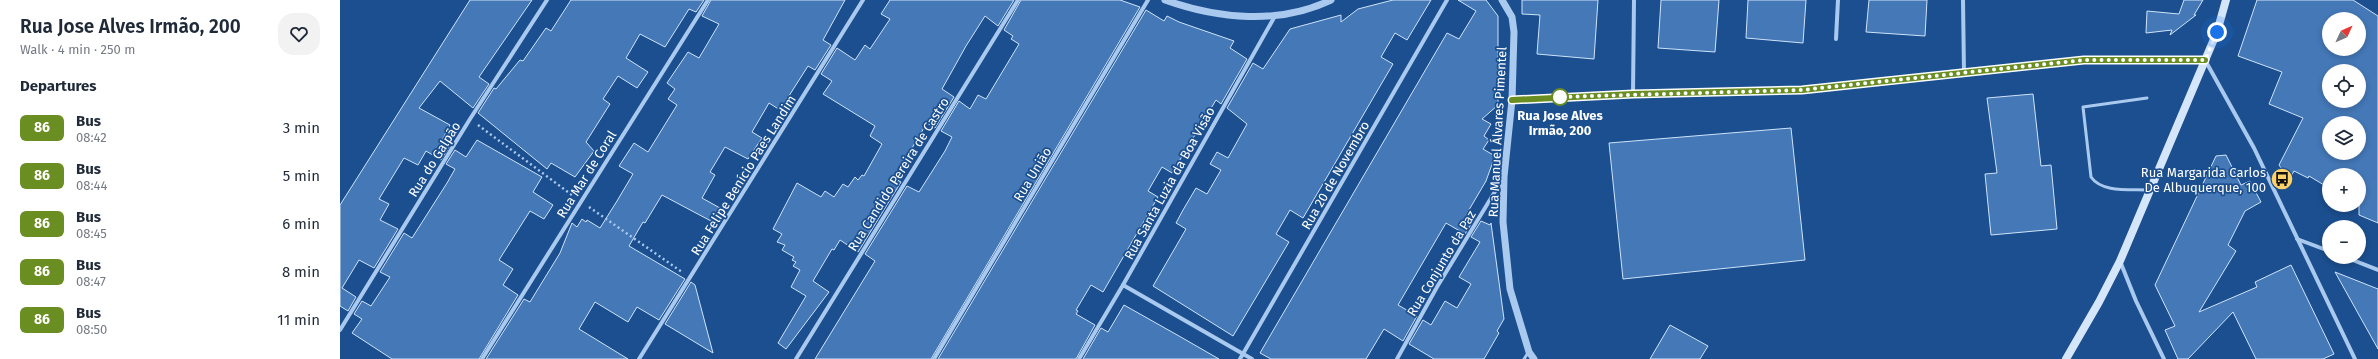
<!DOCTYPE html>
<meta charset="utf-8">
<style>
body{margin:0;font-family:"Fira Sans",sans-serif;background:#f2f2f3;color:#1f2937;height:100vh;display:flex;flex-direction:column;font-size:15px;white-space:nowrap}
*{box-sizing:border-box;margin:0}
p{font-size:13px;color:#747a83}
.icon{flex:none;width:22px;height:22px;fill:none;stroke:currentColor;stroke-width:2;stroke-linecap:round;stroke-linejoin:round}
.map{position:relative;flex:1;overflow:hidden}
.sheet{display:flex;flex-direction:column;background:#fff;width:340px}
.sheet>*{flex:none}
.badge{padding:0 8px;border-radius:6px;font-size:14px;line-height:26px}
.needle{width:26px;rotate:46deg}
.buttons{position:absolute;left:1982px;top:12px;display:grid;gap:8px}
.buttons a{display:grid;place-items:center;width:44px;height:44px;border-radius:50%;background:#fff;box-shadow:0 2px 6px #0003;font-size:20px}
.you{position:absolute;width:20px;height:20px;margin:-10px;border:3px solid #fff;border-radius:50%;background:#1a73e8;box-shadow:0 0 0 6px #1a73e833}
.map>.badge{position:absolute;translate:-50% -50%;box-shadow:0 0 0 2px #fff}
h2{padding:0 20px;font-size:15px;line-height:36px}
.round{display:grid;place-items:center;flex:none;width:42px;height:42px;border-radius:16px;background:#f2f2f3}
.headline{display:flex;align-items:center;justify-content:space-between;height:68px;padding:0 20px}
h1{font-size:19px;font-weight:600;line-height:30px}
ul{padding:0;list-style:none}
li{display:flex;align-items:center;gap:12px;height:48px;padding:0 20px}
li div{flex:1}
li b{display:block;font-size:15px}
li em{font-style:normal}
li .badge{min-width:44px;font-weight:700;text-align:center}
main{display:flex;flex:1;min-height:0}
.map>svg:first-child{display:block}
</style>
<main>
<section class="sheet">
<div class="headline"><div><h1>Rua Jose Alves Irmão, 200</h1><p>Walk · 4 min · 250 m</p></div><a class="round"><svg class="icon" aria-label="heart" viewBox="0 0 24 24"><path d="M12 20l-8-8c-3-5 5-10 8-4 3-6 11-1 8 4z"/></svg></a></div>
<h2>Departures</h2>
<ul>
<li><span class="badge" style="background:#6b8e23;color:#fff">86</span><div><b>Bus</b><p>08:42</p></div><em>3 min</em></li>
<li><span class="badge" style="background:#6b8e23;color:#fff">86</span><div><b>Bus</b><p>08:44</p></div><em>5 min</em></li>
<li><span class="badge" style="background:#6b8e23;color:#fff">86</span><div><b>Bus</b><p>08:45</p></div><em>6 min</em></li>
<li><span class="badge" style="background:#6b8e23;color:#fff">86</span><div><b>Bus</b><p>08:47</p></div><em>8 min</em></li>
<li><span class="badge" style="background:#6b8e23;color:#fff">86</span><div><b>Bus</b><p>08:50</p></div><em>11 min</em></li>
</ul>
</section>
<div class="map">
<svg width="2038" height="359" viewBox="0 0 2038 359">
<rect width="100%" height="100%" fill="#1b4f8f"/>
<!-- building -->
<g fill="#4478b7" stroke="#cfe3fa" fill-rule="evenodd">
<path d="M130,0H192L139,77L149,84L133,108L100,81L79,108L110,125L101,142L109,147L101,160L86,151L78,165L64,158L39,199L49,204L40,220L58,229L34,268L19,260L2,288L16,297L8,311L0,306V205Z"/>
<path d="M231,0H364L356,12L349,9L325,47L300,34L286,58L308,72L297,88L278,76L263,99L270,104L246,142L254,151L235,177L211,163L207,169L138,113L154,88L156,89L180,60L183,61L206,28L211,31Z"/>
<path d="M371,0H505L483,40L491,45L475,70L468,66L440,110L429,103L412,132L422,138L408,159L385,147L370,172L375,175L362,198L380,208L371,221L322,195L305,223L303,222L289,246L345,279L319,320L297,307L288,322L255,302L239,329L288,359H146L184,299L190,302L220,253L232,223L237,227L242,219L246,222L247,220L260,228L277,201L293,174L279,166L294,143L308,152L337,105L328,99L335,89L327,83L348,52L359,58L379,24L362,16Z"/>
<path d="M550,0H674L658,26L645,16L626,46L602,89L614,97L595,128L587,123L554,178L561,182L518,252L500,240L494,250L492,249L473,281L489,292L446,349L438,343L466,296L451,287L460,270L453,266L456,262L452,260L454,257L442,250L445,245L437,242L442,234L433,229L457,183L481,197L485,191L494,197L503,184L508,187L515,177L518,180L522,175L524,176L542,144L530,136L535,126L483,94L492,81L481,74L497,48L515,60L525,45L530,49L550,19L541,14Z"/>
<path d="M681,0H780L800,7L591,359H475L535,261L525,254L567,186L579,192L605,151L612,137L601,131L619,101L630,109L638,95L646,99L679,44L671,39L673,36L664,30Z"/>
<path d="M1053,0H1091L1067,40L1055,33L1041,57L1053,64L963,218L950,210L936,234L949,242L893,336L813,286L846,229L836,223L843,210L856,188L867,194L881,170L870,164L877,152L888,158L907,124L887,108L913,63L923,69L950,29L1001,15V22L1018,9Z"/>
<path d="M1118,0H1146L1158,16V105L1142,119L1151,124L1144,136L1149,140L1143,149L1155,156L1146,181L1126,215L1135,218L1125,234L1106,223L1075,276L1058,305L1077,316L1063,341L1044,329L1026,359H931L920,353L1107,33L1119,39L1136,11Z"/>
<path d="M1182,0H1258L1254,59L1197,54L1200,15L1182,14Z"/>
<path d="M1321,0H1379L1375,52L1318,48Z"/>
<path d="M1408,0H1466L1463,43L1406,38Z"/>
<path d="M1529,0H1587L1585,36L1526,32Z"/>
<path d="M1844,0H1863L1854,15H1856L1830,35L1832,30L1806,33L1807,11L1839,14Z"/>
<path d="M1917,0H2013L2038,16V223L2019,215V175H1989V188L1969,176L1968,178L1954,171L1949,180L1939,165L1963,118L1929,104L1942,72L1898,56ZM1989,19H2019V49H1989ZM1989,71H2019V101H1989ZM1989,123H2019V153H1989Z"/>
<path d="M806,10L824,21L827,16L839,22L894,41L890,48L907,59L881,104L876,100L832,173L822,167L808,191L818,197L763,292L751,285L736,310L738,311L736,314L755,325L736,359H598Z"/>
<path d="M1693,94L1701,166L1711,165L1717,229L1651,235L1645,174L1657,173L1647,98Z"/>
<path d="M1451,128L1465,260L1283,279L1269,143Z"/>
<path d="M137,140L202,177L193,192L213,205L204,219L190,211L159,260L173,269L163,285L178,295L139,359H52L12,333L22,319L14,314L22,301L31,306L50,277L40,272L64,233L72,238L107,183L115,169L106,164L115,150L126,157Z"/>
<path d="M1886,155L1901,185L1910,181L1921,202L1905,211L1888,245L1896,251L1859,312L1917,287L1915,282L1951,265L1994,354L1983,359H1916L1893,312L1848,359H1838L1825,330L1835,326L1815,285L1876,156Z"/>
<path d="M1141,221L1150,225L1151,223L1164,319L1157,331L1159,333L1144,359H1094L1069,344L1083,320L1091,325L1105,301L1117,308L1131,284L1119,277L1140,242L1131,237Z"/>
<path d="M1995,272L2038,289V349Z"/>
<path d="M351,282L355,285L373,353L325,324Z"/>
<path d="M784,305L839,336L879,359H743L761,328L768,332Z"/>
<path d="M1330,325L1368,346L1360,359H1310Z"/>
</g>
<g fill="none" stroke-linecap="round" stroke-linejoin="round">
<!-- path -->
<g stroke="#a9c9ee" stroke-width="2.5" stroke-dasharray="2 3" stroke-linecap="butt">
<path d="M138,125L232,195"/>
<path d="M249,207L342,272"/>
</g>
<!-- service -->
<g stroke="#a9c9ee" stroke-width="3">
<path d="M1807,98L1743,107L1751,177C1762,193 1790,189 1808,190"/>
<path d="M1184,359L1188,353"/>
</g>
<!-- minor -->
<g stroke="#a9c9ee" stroke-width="4">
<path d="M1623,0L1624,73"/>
<path d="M1496,39L1498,0"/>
<path d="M1293,93L1294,0"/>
<path d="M1172,100L1293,93L1462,90L1744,60H1865L1914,148L2015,359"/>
<path d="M1957,239L1989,251"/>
<path d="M2005,257L2038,270"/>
<path d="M1780,261L1796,301L1824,359"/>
<path d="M783,285L912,359"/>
<path d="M0,330L130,119L207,0"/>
<path d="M142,359L368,0"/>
<path d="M299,359L523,0"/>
<path d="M456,359L678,0"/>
<path d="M594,359L808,0"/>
<path d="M739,359L783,285L935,16"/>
<path d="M900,359L1107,0"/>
<path d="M1057,359L1097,287L1162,180"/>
</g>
<!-- tertiary -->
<g stroke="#a9c9ee" stroke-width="7">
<path d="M825,0C878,19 939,25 991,0"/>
<path d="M1162,0L1172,17L1174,32L1172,100L1164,177L1163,222L1170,289L1189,352L1194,359"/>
</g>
<!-- secondary -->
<path stroke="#d6e6fa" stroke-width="8" d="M1726,359L1759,302L1780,261L1877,32L1886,0"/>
</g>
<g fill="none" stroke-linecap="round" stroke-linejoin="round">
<!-- line casing -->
<g stroke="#fff" stroke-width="9">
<path id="line" d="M1172,100L1293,94L1462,90L1744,60H1865"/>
</g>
<!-- line -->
<use href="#line" stroke="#6b8e23" stroke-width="6"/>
<!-- walk -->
<path stroke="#fff" stroke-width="4" stroke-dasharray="0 7.2" d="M1220,97H1218L1462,90L1744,60H1865L1877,32"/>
</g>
<!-- icons -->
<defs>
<g id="bus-disc" transform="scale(1.15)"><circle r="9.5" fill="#ffd166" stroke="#1b4f8f"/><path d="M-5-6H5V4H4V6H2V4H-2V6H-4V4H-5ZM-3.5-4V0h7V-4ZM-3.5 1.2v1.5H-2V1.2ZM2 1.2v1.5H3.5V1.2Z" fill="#111"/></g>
</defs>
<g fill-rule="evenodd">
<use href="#bus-disc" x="1942" y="179"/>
</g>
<!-- markers -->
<circle fill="#fff" stroke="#6b8e23" stroke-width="2" cx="1220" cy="97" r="8"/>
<g text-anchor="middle" stroke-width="3.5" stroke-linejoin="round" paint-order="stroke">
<!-- stop labels -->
<g font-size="13" font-weight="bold" fill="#fff" stroke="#1b4f8f">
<text x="1220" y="120">Rua Jose Alves<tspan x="1220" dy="15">Irmão, 200</tspan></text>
</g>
<!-- street labels -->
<g font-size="13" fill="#fff" stroke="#1b4f8f">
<text transform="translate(1157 132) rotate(-87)" y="5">Rua Manuel Álvares Pimentel</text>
<text transform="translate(94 159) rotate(-58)" y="5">Rua do Galpão</text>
<text transform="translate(246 174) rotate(-58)" y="5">Rua Mar de Coral</text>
<text transform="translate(558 174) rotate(-58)" y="5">Rua Candido Pereira de Castro</text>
<text transform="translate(692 174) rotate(-59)" y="5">Rua União</text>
<text transform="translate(403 175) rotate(-58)" y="5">Rua Felipe Benício Paes Landim</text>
<text transform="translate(995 175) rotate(-60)" y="5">Rua 20 de Novembro</text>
<text transform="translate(829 183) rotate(-61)" y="5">Rua Santa Luzia da Boa Visão</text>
<text transform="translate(1101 263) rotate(-59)" y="5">Rua Conjunto da Paz</text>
</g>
<!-- poi labels -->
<g font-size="13" fill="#fff" stroke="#1b4f8f" text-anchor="end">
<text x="1926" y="177">Rua Margarida Carlos<tspan x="1926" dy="15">De Albuquerque, 100</tspan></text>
</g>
</g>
</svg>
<div class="buttons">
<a><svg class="needle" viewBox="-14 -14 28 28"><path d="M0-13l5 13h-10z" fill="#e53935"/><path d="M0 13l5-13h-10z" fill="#747a83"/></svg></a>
<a><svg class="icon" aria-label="locate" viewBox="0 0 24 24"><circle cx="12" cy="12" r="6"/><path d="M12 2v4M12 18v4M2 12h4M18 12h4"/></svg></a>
<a><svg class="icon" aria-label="layers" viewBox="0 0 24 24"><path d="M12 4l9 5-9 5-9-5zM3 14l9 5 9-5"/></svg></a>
<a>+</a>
<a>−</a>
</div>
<div class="you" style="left:1877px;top:32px"></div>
</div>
</main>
